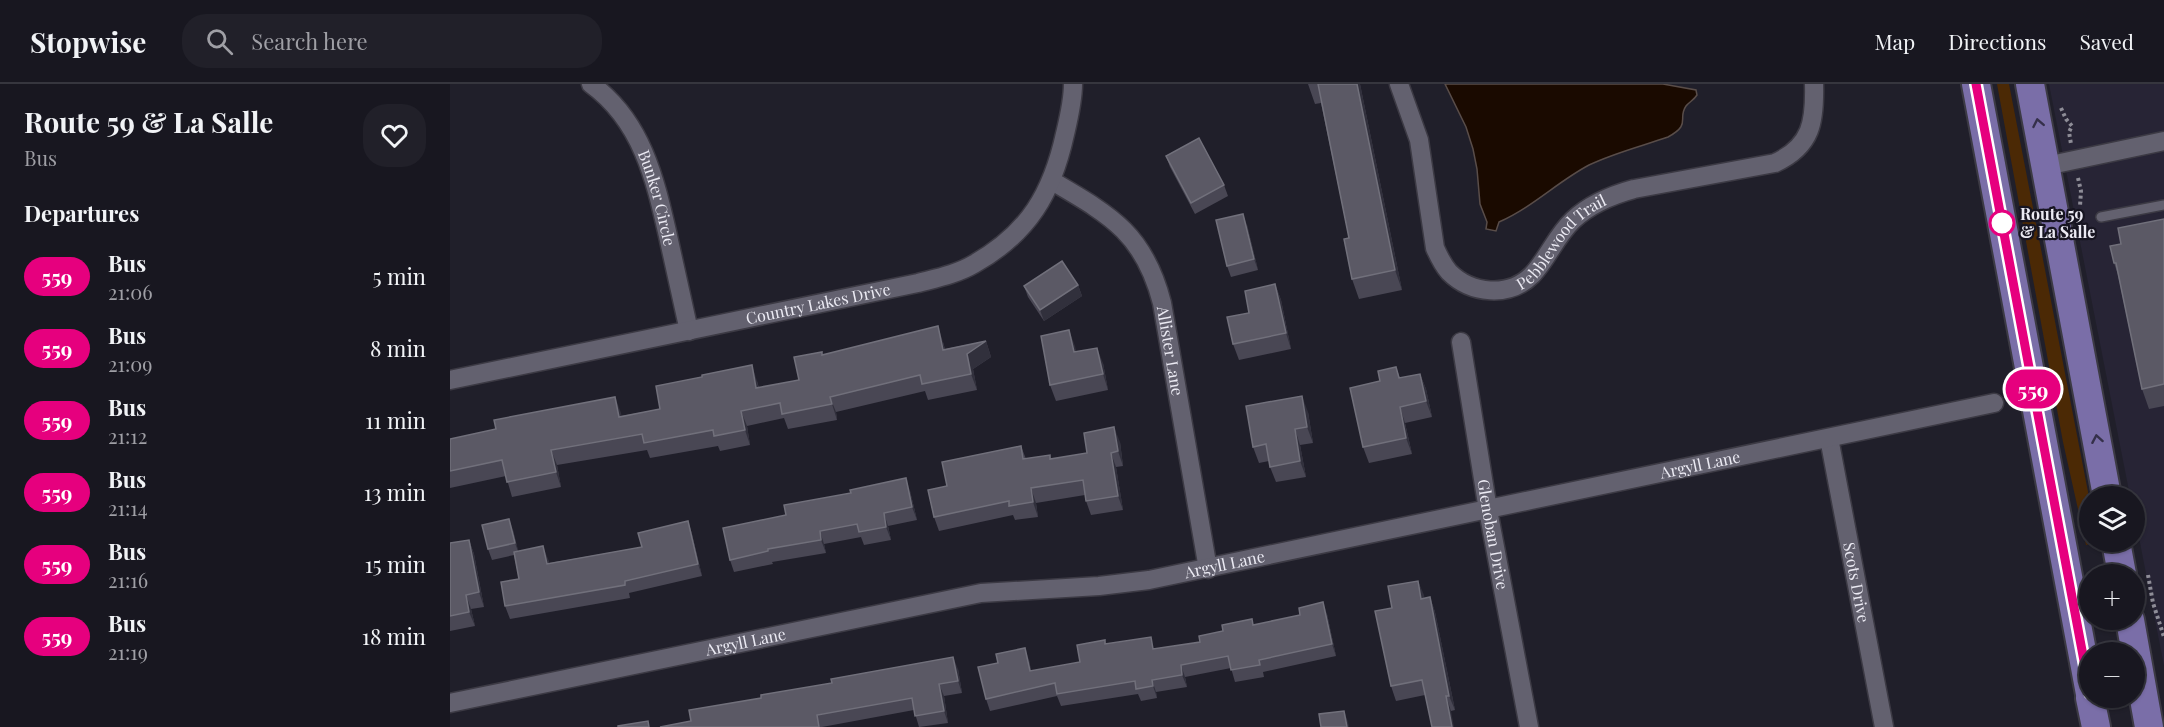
<!DOCTYPE html>
<meta charset="utf-8">
<style>
body{margin:0;font-family:"Playfair Display",serif;background:#212029;color:#f1f3f6;height:100vh;display:flex;flex-direction:column;font-size:22px;white-space:nowrap}
*{box-sizing:border-box;margin:0}
p{font-size:20px;color:#9f9fa5}
.icon{flex:none;width:33px;height:33px;fill:none;stroke:currentColor;stroke-width:2;stroke-linecap:round;stroke-linejoin:round}
.map{position:relative;flex:1;overflow:hidden}
.panel{display:flex;flex-direction:column;background:#181720;width:450px}
.panel>*{flex:none}
.badge{padding:0 12px;border-radius:20px;font-size:21px;line-height:39px}
.fabs{position:absolute;left:1629px;top:402px;display:grid;gap:12px}
.fabs a{display:grid;place-items:center;width:66px;height:66px;border-radius:50%;background:#181720;box-shadow:0 2px 4px #0004,0 0 0 2px #36363e;font-size:30px}
.map>.badge{position:absolute;translate:-50% -50%;box-shadow:0 0 0 3px #fff}
h2{padding:0 24px;font-size:22px;line-height:54px}
.round{display:grid;place-items:center;flex:none;width:63px;height:63px;border-radius:24px;background:#212029}
.summary{display:flex;align-items:center;justify-content:space-between;height:102px;padding:0 24px}
h1{font-size:28px;font-weight:700;line-height:45px}
ul{padding:0;list-style:none}
li{display:flex;align-items:center;gap:18px;height:72px;padding:0 24px}
li div{flex:1}
li b{display:block;font-size:22px}
li em{font-style:normal}
li .badge{min-width:66px;font-weight:700;text-align:center}
header{display:flex;align-items:center;gap:36px;box-sizing:border-box;height:84px;padding:0 30px;background:#181720;border-bottom:2px solid #36363e}
header strong{font-size:28px}
nav{display:flex;gap:33px;margin-inline-start:auto;font-size:21px}
.search{width:420px;height:54px;background:#212029;display:flex;align-items:center;gap:15px;box-sizing:border-box;padding:0 21px;border-radius:24px;color:#9f9fa5;font-size:22px}
main{display:flex;flex:1;min-height:0}
.map>svg:first-child{display:block}
</style>
<header>
<strong>Stopwise</strong>
<div class="search"><svg class="icon" aria-label="search" viewBox="0 0 24 24"><circle cx="10" cy="10" r="6"/><path d="M15 15l6 6"/></svg>Search here</div>
<nav><a>Map</a><a>Directions</a><a>Saved</a></nav>
</header>
<main>
<section class="panel">
<div class="summary"><div><h1>Route 59 &amp; La Salle</h1><p>Bus</p></div><a class="round"><svg class="icon" aria-label="heart" viewBox="0 0 24 24"><path d="M12 20l-8-8c-3-5 5-10 8-4 3-6 11-1 8 4z"/></svg></a></div>
<h2>Departures</h2>
<ul>
<li><span class="badge" style="background:#e6007e;color:#fff">559</span><div><b>Bus</b><p>21:06</p></div><em>5 min</em></li>
<li><span class="badge" style="background:#e6007e;color:#fff">559</span><div><b>Bus</b><p>21:09</p></div><em>8 min</em></li>
<li><span class="badge" style="background:#e6007e;color:#fff">559</span><div><b>Bus</b><p>21:12</p></div><em>11 min</em></li>
<li><span class="badge" style="background:#e6007e;color:#fff">559</span><div><b>Bus</b><p>21:14</p></div><em>13 min</em></li>
<li><span class="badge" style="background:#e6007e;color:#fff">559</span><div><b>Bus</b><p>21:16</p></div><em>15 min</em></li>
<li><span class="badge" style="background:#e6007e;color:#fff">559</span><div><b>Bus</b><p>21:19</p></div><em>18 min</em></li>
</ul>
</section>
<div class="map">
<svg width="1714" height="643" viewBox="0 0 1714 643">
<rect width="100%" height="100%" fill="#201f2a"/>
<!-- built -->
<path fill="#272435" d="M1599,0H1714V582L1685,433L1684,412H1680Z"/>
<!-- green -->
<path fill="#4b2905" d="M1547,0H1559L1639,413L1640,458H1648L1636,461L1613,358Z"/>
<!-- water -->
<path fill="#1a0a00" stroke="#594d49" stroke-width="1.5" d="M995,0H1213L1246,6L1247,11C1244,16 1239,18 1236,22C1227,35 1242,40 1218,53C1192,62 1164,69 1139,81C1107,98 1083,123 1049,138L1046,147L1036,145L1037,138L1030,120L1027,85L1023,65L1016,43Z"/>
<g fill="none" stroke-linecap="round" stroke-linejoin="round">
<!-- service casing -->
<g stroke="#3c3a44" stroke-width="12">
<path id="service" d="M1651,133L1714,121"/>
</g>
<!-- minor casing -->
<g stroke="#3c3a44" stroke-width="21">
<g id="minor">
<path id="s1" d="M141,0C192,37 205,95 218,152C225,184 232,215 239,247"/>
<path id="s2" d="M949,0L969,56L985,164C989,173 993,181 999,188C1021,210 1059,214 1082,191C1098,174 1106,152 1123,136C1140,120 1162,111 1184,105L1325,79C1362,62 1365,37 1364,0"/>
<path d="M1596,82L1714,57"/>
<path id="s3" d="M602,97C660,131 694,149 712,219L758,485"/>
<path id="s4" d="M1011,258L1038,426L1079,643"/>
<path id="s5" d="M0,296L468,199C487,194 507,190 524,180C579,149 602,109 615,50C619,33 623,17 623,0"/>
<path id="s6" d="M1379,354L1434,643"/>
<path id="s7" d="M0,619L531,509L649,502L699,496L1544,319"/>
</g>
</g>
<!-- primary casing -->
<g stroke="#3c3a44" stroke-width="32">
<g id="primary">
<path d="M1526,0L1640,610"/>
<path d="M1580,0L1657,412"/>
<path d="M1666,458L1672,490"/>
<path d="M1680,536L1699,643"/>
<path d="M1640,614L1646,643"/>
</g>
</g>
<!-- path -->
<g stroke="#8e8d97" stroke-width="4" stroke-dasharray="3 3" stroke-linecap="butt">
<path d="M1611,24L1616,35L1622,42L1619,48L1621,60"/>
<path d="M1628,94L1631,107L1630,122"/>
<path d="M1684,417L1690,448"/>
<path d="M1698,491L1703,519L1714,553"/>
</g>
<!-- service -->
<use href="#service" stroke="#63616f" stroke-width="9"/>
<!-- minor -->
<use href="#minor" stroke="#63616f" stroke-width="18"/>
<!-- primary -->
<use href="#primary" stroke="#7a6ea8" stroke-width="28"/>
</g>
<!-- wall -->
<g fill="#494754">
<path d="M858,0H910L952,206L909,215L902,195L899,154L871,19L865,20Z"/>
<path d="M716,72L774,101L778,112L745,130L720,83Z"/>
<path d="M1714,135V322L1699,325L1692,305L1668,191L1664,179L1671,160Z"/>
<path d="M797,141L808,186L781,193L777,182Z"/>
<path d="M825,200L831,216L841,265L789,276L783,260L799,229Z"/>
<path d="M628,201L632,212L594,237L578,213L574,202Z"/>
<path d="M619,246L626,268L653,279L658,306L606,317L600,301Z"/>
<path d="M536,257L541,273L523,285L527,306L478,316L475,307L386,328L387,336L338,345L334,334L297,342L300,361L270,367L268,362L200,374L197,366L107,381L111,403L62,413L56,392L0,404V355L171,329V332L210,325L307,297L309,304L349,296L373,271L493,258L495,265Z"/>
<path d="M946,283L950,294L970,290L976,305L982,333L955,339L962,370L919,379L913,363L930,297Z"/>
<path d="M858,328L863,359L850,361L856,393L826,398L820,383L819,377L809,379L803,363Z"/>
<path d="M670,358L673,382L666,383L673,426L641,431L636,417L635,411L586,419L588,433L565,436L563,431L489,447L484,433L497,402L571,362L576,375L600,371L601,375L637,369Z"/>
<path d="M460,407L467,436L438,442L441,456L414,461L411,453L374,460L376,469L322,478L323,480L284,488L280,476Z"/>
<path d="M238,437L242,450L252,492L179,509L180,514L60,535L55,522L69,495L64,471L42,476L38,465L63,446L68,467L98,475L99,479L192,463Z"/>
<path d="M19,456L24,470L34,523L21,525L25,542L0,547V459Z"/>
<path d="M968,497L974,514L980,513L985,528L1005,626L1001,627L975,611L946,617L941,602L942,524Z"/>
<path d="M877,530L886,572L813,588L814,593L785,598L781,584L735,593L737,603L706,608L707,614L691,617L688,610L611,622L607,612L540,627L536,615L579,576L581,587L630,578L655,556L656,560L705,565L750,558L804,541Z"/>
<path d="M508,585L512,609L494,612L498,639L469,643L464,626L372,643H210Z"/>
</g>
<!-- shaded-wall -->
<g fill="#31303c">
<path d="M907,0H910L952,206L945,186Z"/>
<path d="M793,130L797,141L808,186L804,175Z"/>
<path d="M825,200L831,216L841,265L836,249Z"/>
<path d="M628,201L632,212L594,237L590,226Z"/>
<path d="M488,242L493,258L498,281L493,266Z"/>
<path d="M619,246L625,262L630,284L624,268Z"/>
<path d="M536,257L541,273L523,285L527,306L521,290L517,270Z"/>
<path d="M647,264L653,279L658,306L653,290Z"/>
<path d="M302,281L307,297L312,320L306,304Z"/>
<path d="M970,290L976,305L982,333L976,317Z"/>
<path d="M852,312L858,328L863,359L857,343Z"/>
<path d="M165,313L171,329L174,348L169,333Z"/>
<path d="M380,313L386,328L387,336L382,320Z"/>
<path d="M950,323L955,339L962,370L956,354Z"/>
<path d="M291,327L297,342L300,361L295,346Z"/>
<path d="M664,343L670,358L673,382L668,367Z"/>
<path d="M845,345L850,361L856,393L850,377Z"/>
<path d="M101,366L107,381L111,403L106,388Z"/>
<path d="M661,369L666,383L673,426L668,412Z"/>
<path d="M456,394L460,407L467,436L462,423Z"/>
<path d="M581,404L586,419L588,433L583,418Z"/>
<path d="M434,429L438,442L441,456L436,443Z"/>
<path d="M59,435L63,446L69,470L65,459Z"/>
<path d="M238,437L242,450L252,492L248,480Z"/>
<path d="M370,447L374,460L376,469L371,456Z"/>
<path d="M19,456L24,470L34,523L29,508Z"/>
<path d="M93,462L98,475L101,492L97,480Z"/>
<path d="M968,497L974,511L977,530L971,515Z"/>
<path d="M16,511L21,525L25,542L19,528Z"/>
<path d="M980,513L985,528L1005,626L999,612Z"/>
<path d="M873,518L877,530L886,572L882,560Z"/>
<path d="M575,564L579,576L584,599L580,587Z"/>
<path d="M503,573L508,585L512,609L508,597Z"/>
<path d="M731,581L735,593L737,603L732,591Z"/>
<path d="M702,596L706,608L707,614L703,602Z"/>
<path d="M489,600L494,612L498,639L494,627Z"/>
<path d="M996,612L1001,627L1004,643H1002Z"/>
<path d="M894,627L898,638L899,643H897Z"/>
</g>
<!-- building -->
<g fill="#5b5965" stroke="#71707b" stroke-width="1.5">
<path d="M868,0H907L945,186L902,195L894,155L899,154Z"/>
<path d="M749,54L774,101L741,119L716,72Z"/>
<path d="M793,130L804,175L777,182L766,136Z"/>
<path d="M1714,135V300L1692,305L1666,179H1664L1660,162L1671,160L1668,144Z"/>
<path d="M612,177L628,201L590,226L574,202Z"/>
<path d="M825,200L836,249L783,260L777,233L799,229L795,207Z"/>
<path d="M488,242L493,266L536,257L517,270L521,290L472,300L470,291L380,313L382,320L332,330L330,319L291,327L295,346L264,352L263,346L194,359L192,350L101,366L106,388L57,398L52,376L0,387V355L46,345L44,336L165,313L169,333L210,325L206,302L252,293V291L302,281L306,304L349,296L344,273L372,268V271Z"/>
<path d="M619,246L624,268L647,264L653,290L600,301L591,252Z"/>
<path d="M946,283L949,294L970,290L976,317L950,323L956,354L913,363L900,304L930,297L928,287Z"/>
<path d="M852,312L857,343L845,345L850,377L820,383L816,360L803,363L796,322Z"/>
<path d="M664,343L668,367L661,369L668,412L636,417L633,396L581,404L583,418L559,422V417L484,433L478,406L497,402L492,378L571,362L573,375L600,371V375L637,369L634,349Z"/>
<path d="M456,394L462,423L434,429L436,443L409,448L407,440L370,447L371,456L318,465V467L280,476L273,444L336,431L334,421L401,409L400,406Z"/>
<path d="M59,435L65,459L38,465L32,441Z"/>
<path d="M238,437L248,480L175,497V501L55,522L51,498L69,495L64,468L93,462L97,480L192,463L188,449Z"/>
<path d="M19,456L29,508L16,511L19,528L0,532V459Z"/>
<path d="M968,497L971,515L980,513L999,612H996L1002,643H982L972,596L941,602L925,527L942,524L938,502Z"/>
<path d="M873,518L882,560L809,576L810,581L781,586L778,572L731,581L732,591L702,596L703,602L686,605L685,597L607,610L605,599L536,615L528,583L548,579L546,570L575,564L580,587L630,578L627,561L655,556V560L701,553L703,565L750,558L749,552L773,547L772,541L802,535L803,541L850,531L849,524Z"/>
<path d="M503,573L508,597L489,600L494,627L465,632L462,614L367,631L369,643H210L241,637L239,626L311,614V611L382,599L381,595Z"/>
<path d="M894,627L897,643H871L869,630Z"/>
<path d="M198,637L199,643H168V642Z"/>
</g>
<!-- one-way arrows -->
<defs><path id="oneway-chevron" d="M-2-3.5L2.5 0L-2 3.5" fill="none" stroke-width="1.6" stroke-linecap="round" stroke-linejoin="round" transform="scale(1.5)"/></defs>
<g stroke="#35304a">
<use href="#oneway-chevron" transform="translate(1588 39) rotate(-101)"/>
<use href="#oneway-chevron" transform="translate(1647 355) rotate(-100)"/>
</g>
<g fill="none" stroke-linecap="round" stroke-linejoin="round">
<!-- line casing -->
<g stroke="#fff" stroke-width="14">
<path id="line" d="M1526,0L1640,609"/>
</g>
<!-- line -->
<use href="#line" stroke="#e6007e" stroke-width="9"/>
</g>
<!-- markers -->
<circle fill="#fff" stroke="#e6007e" stroke-width="3" cx="1552" cy="139" r="12"/>
<g text-anchor="middle" stroke-width="4.5" stroke-linejoin="round" paint-order="stroke">
<!-- street labels -->
<g font-size="16" fill="#ebeaf3" stroke="#171521">
<text dy="6" stroke="none"><textPath href="#s1" startOffset="135">Bunker Circle</textPath></text>
<text dy="6" stroke="none"><textPath href="#s2" startOffset="333">Pebblewood Trail</textPath></text>
<text dy="6" stroke="none"><textPath href="#s5" startOffset="376">Country Lakes Drive</textPath></text>
<text dy="6" stroke="none"><textPath href="#s3" startOffset="219">Allister Lane</textPath></text>
<text dy="6" stroke="none"><textPath href="#s7" startOffset="1274">Argyll Lane</textPath></text>
<text dy="6" stroke="none"><textPath href="#s4" startOffset="195">Glenoban Drive</textPath></text>
<text dy="6" stroke="none"><textPath href="#s7" startOffset="788">Argyll Lane</textPath></text>
<text dy="6" stroke="none"><textPath href="#s6" startOffset="147">Scots Drive</textPath></text>
<text dy="6" stroke="none"><textPath href="#s7" startOffset="302">Argyll Lane</textPath></text>
</g>
<!-- stop labels -->
<g font-size="16" font-weight="bold" fill="#ebeaf3" stroke="#171521" text-anchor="start">
<text x="1570" y="136">Route 59<tspan x="1570" dy="18">&amp; La Salle</tspan></text>
</g>
</g>
</svg>
<div class="fabs">
<a><svg class="icon" aria-label="layers" viewBox="0 0 24 24"><path d="M12 4l9 5-9 5-9-5zM3 14l9 5 9-5"/></svg></a>
<a>+</a>
<a>−</a>
</div>
<b class="badge" style="left:1583px;top:305px;background:#e6007e;color:#fff">559</b>
</div>
</main>
